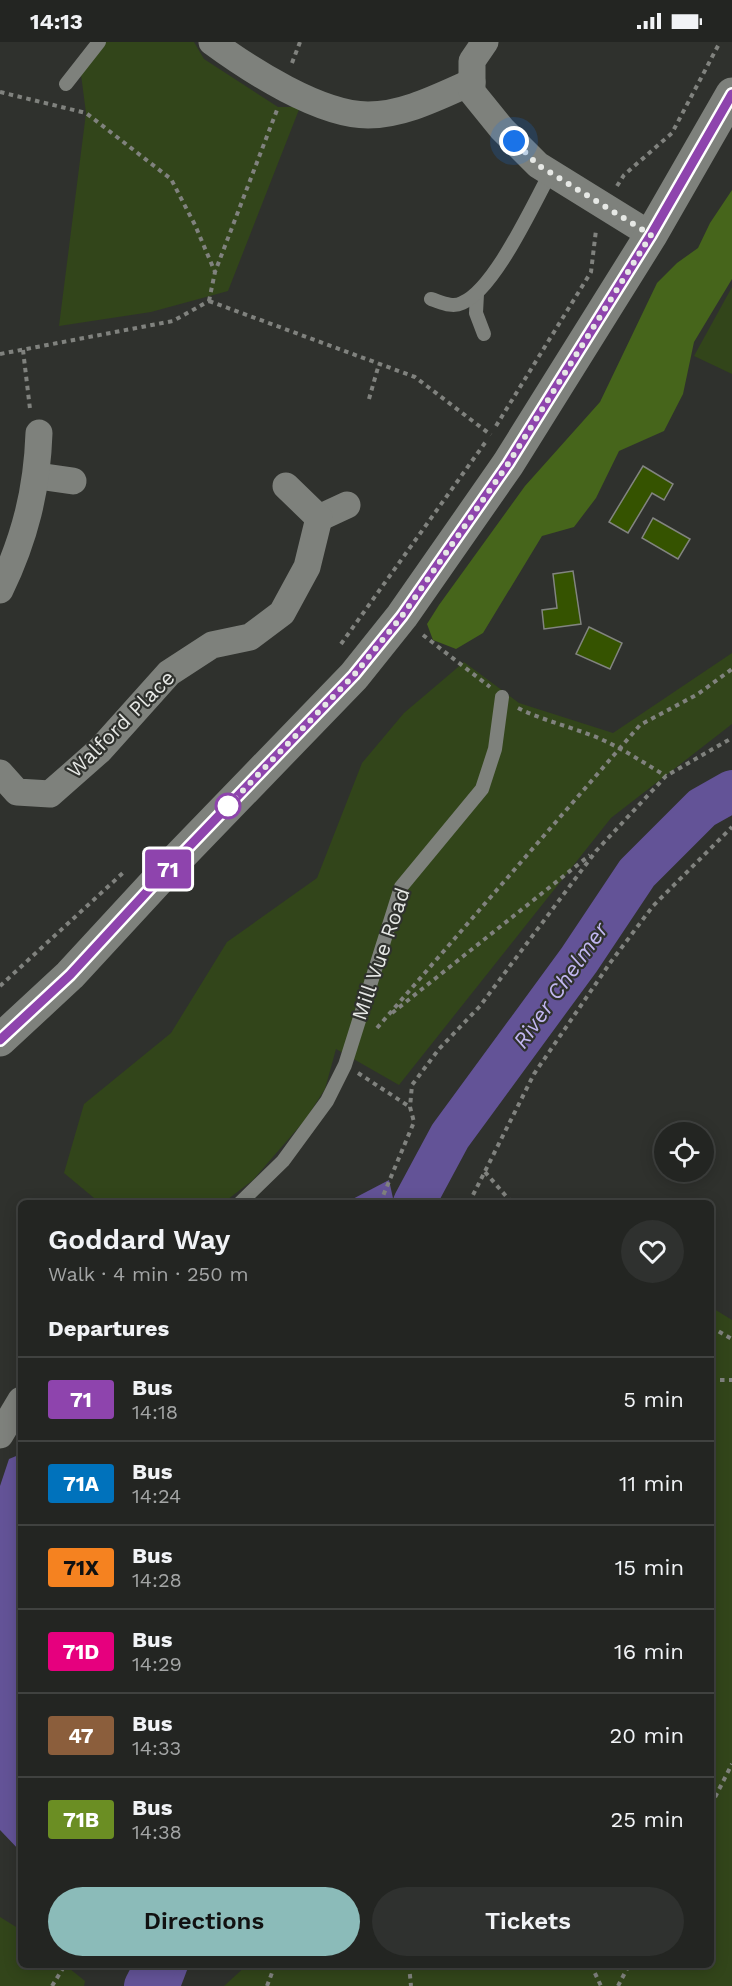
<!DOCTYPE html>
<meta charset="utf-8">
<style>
body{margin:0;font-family:"Work Sans",sans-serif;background:#2f312f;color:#f1f3f6;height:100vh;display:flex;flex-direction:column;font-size:22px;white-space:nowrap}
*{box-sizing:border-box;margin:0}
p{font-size:20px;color:#a3a5a5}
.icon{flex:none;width:33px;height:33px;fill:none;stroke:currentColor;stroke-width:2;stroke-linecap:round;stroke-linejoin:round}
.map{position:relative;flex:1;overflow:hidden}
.panel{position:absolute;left:18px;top:1158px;width:696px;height:768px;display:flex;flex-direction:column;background:#232522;border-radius:9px;box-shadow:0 3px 15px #0003,0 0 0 2px #404240}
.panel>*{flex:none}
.badge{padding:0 12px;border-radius:4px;font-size:21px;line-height:39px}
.tools{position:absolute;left:654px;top:1080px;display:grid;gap:12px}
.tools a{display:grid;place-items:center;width:60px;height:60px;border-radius:50%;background:#232522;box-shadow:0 3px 15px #0003,0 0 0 2px #404240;font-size:30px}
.you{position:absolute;width:30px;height:30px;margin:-15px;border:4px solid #fff;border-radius:50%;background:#1a73e8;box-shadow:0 0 0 9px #1a73e833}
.map>.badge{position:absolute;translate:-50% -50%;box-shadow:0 0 0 3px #fff}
h2{padding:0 30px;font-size:22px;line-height:54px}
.round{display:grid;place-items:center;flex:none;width:63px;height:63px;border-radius:32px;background:#2f312f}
.overview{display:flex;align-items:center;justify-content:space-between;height:102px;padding:0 30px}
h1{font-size:28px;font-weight:600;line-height:45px}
.button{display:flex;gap:12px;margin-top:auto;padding:12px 30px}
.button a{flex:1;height:69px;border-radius:36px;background:#8bbbb9;color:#111;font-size:24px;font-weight:600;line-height:69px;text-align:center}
.button a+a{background:#2f312f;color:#f1f3f6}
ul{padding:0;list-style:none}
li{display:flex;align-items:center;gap:18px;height:84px;padding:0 30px;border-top:2px solid #404240}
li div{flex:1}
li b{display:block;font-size:22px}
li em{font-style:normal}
li .badge{min-width:66px;font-weight:700;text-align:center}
.status{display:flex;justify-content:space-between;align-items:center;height:42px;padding:0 30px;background:#232522;direction:ltr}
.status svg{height:16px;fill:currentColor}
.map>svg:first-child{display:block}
</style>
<div class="status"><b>14:13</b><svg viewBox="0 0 49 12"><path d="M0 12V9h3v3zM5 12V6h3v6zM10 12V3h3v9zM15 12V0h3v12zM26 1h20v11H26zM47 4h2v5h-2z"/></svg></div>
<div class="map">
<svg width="732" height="1944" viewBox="0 0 732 1944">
<rect width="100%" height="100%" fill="#2f312d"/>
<!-- green -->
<g fill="#32451a">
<path d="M103,0H194L204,17L278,65H300L228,249L151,270L59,284L86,71L80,25Z"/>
<path d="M732,245V332L694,314Z"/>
<path d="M732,611V682L611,776L399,1043L336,1007L325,1047L305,1078L253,1138L223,1161H100L64,1131L84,1062L171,991L227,900L317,836L362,721L404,671L464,620L519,661L613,691Z"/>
<path d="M711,1265L732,1278V1944H224L247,1923H711Z"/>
<path d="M0,1875L21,1888V1923H65L85,1939L84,1944H0Z"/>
</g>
<!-- forest -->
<path fill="#46651b" d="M732,148V237L694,300L683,352L664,389L619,409L596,456L574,485L542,494L483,591L456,607L433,598L427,582L439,563L525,444L600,360L657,241L677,221L698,206L710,181Z"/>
<!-- water -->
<g fill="#635397">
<path d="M389,1138L394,1161H345Z"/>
<path d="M21,1412V1810L0,1788V1444L9,1417Z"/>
<path d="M161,1923H189L181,1944H164Z"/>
</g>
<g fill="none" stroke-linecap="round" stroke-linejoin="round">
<!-- river -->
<g stroke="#635397" stroke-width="42">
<path d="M414,1161L450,1094L579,918L637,831L702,766L732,749"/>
<path d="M145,1944L156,1923"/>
</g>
</g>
<!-- building -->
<g fill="#355300" stroke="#828480" stroke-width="1.5">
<path d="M643,424L673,442L664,458L652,451L628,491L609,480Z"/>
<path d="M653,476L690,497L678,517L642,496Z"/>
<path d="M573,529L581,582L544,587L542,568L557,566L553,532Z"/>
<path d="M589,585L622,601L610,627L576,612Z"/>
</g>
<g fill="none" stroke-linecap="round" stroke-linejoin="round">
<!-- path -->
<g stroke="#80827e" stroke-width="4" stroke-dasharray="4.5 4.5" stroke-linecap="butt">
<path d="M292,21L300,0"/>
<path d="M0,50L86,71L171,137L195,183L215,230"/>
<path d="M617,144L624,133L672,91L720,0"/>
<path d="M209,259L415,335L491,393"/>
<path d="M209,259L215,230L277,68"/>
<path d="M23,308L30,367"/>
<path d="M0,312L173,279L209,259"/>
<path d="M369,357L379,322"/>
<path d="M496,384L591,230L596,188"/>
<path d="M423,593L490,645"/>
<path d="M341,602L487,398"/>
<path d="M518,666C546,680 577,686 605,699C626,709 646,722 666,734"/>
<path d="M0,944L125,829"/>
<path d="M392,971L590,813"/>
<path d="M377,986L640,683L698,652L732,627"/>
<path d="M358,1031L410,1065"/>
<path d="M485,1130L512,1161"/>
<path d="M380,1161L414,1080L410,1065L412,1043L439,1007L480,964L596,809L666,734L732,696"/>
<path d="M469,1161L534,1032L610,921L653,864L732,785"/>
<path d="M711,1285L732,1297"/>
<path d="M711,1338H732"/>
<path d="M711,1763L732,1722"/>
<path d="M409,1923L411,1944"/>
<path d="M591,1923L601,1944"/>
<path d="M52,1944L65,1923"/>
<path d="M267,1944L275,1923"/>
<path d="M618,1944L629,1923"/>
</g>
<!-- service -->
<g stroke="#7e817c" stroke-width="14">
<path d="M66,42L99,0"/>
<path d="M477,252L476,271L484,292"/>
<path d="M431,257C441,260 452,266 462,261C495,247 532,164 551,130"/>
<path d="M240,1161L283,1119L327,1059L345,1023L401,845L482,747L495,707L502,655"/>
</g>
<!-- minor -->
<g stroke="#7e817c" stroke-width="27">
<path d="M212,0C250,28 320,73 368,73C404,73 440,54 472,40"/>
<path d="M485,0L472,19V50L502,87L538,123L651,193"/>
<path d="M38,434L73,439"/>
<path d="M319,476L347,463"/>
<path d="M0,548C25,496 37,448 39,391"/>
<path d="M0,731L17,750L50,752L100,708L169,631L212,603L250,595L282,571L307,525L319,476L286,444"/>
<path d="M0,1393L21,1358"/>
</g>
<!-- tertiary -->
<path stroke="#7e817c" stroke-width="33" d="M0,998L70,933L179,815L354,634L402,574L508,422L651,193L732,52"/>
</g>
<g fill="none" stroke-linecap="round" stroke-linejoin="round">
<!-- line casing -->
<g stroke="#fff" stroke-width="14">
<path id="line" d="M0,998L70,933L179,815L354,633L402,574L508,422L651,193L732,52"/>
</g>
<!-- line -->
<use href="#line" stroke="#8e44ad" stroke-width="9"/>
<!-- walk -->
<path stroke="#e6e8e5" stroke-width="6" stroke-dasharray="0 10.8" d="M228,764L354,633L402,574L508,422L651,193L538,123L514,99"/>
</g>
<!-- markers -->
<circle fill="#fff" stroke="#8e44ad" stroke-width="3" cx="228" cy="764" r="12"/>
<g text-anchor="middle" stroke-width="4.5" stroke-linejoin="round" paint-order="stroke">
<!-- street labels -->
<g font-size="21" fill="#e6e8e5" stroke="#2f312d">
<text transform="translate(121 682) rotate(-45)" y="7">Walford Place</text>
<text transform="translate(381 912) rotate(-71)" y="7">Mill Vue Road</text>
</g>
<!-- water labels -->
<g font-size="22" font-style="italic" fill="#c2b7f1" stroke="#2f312d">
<text transform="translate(560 943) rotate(-55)" y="8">River Chelmer</text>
</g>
</g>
</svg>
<div class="tools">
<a><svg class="icon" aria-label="locate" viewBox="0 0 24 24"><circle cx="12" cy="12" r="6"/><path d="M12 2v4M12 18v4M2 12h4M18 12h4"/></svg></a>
</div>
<div class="you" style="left:514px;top:99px"></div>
<b class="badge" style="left:168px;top:827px;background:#8e44ad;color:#fff">71</b>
<section class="panel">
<div class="overview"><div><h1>Goddard Way</h1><p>Walk · 4 min · 250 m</p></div><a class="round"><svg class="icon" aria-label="heart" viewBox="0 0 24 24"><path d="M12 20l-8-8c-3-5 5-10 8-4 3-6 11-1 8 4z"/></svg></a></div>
<h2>Departures</h2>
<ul>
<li><span class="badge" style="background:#8e44ad;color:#fff">71</span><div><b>Bus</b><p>14:18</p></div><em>5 min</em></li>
<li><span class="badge" style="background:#0072bc;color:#fff">71A</span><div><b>Bus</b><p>14:24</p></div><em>11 min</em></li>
<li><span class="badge" style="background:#f58220;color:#111">71X</span><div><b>Bus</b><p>14:28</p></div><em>15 min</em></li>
<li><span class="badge" style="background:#e6007e;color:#fff">71D</span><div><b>Bus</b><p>14:29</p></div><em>16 min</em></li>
<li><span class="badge" style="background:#8b5e3c;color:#fff">47</span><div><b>Bus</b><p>14:33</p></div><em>20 min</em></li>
<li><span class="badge" style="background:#6b8e23;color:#fff">71B</span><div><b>Bus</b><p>14:38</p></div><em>25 min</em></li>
</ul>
<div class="button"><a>Directions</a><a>Tickets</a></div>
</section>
</div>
